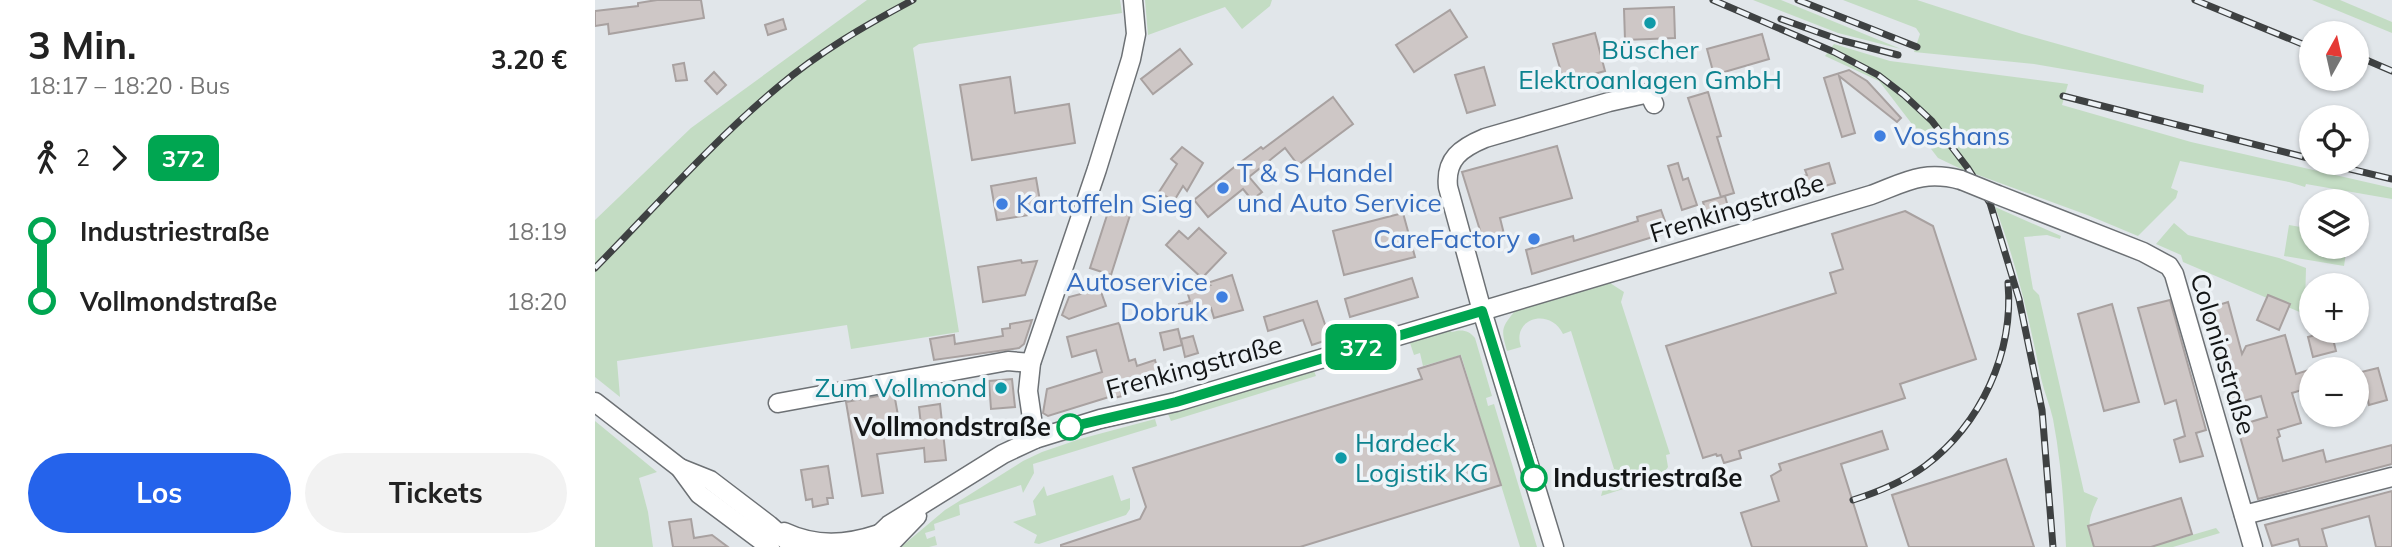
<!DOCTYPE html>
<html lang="de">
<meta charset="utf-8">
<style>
body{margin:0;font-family:Mulish,sans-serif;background:#f2f2f2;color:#222;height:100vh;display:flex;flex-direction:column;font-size:26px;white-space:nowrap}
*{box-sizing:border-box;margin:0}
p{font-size:23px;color:#767676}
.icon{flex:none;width:38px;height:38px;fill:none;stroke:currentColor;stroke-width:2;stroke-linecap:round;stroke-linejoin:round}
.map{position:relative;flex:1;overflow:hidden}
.drawer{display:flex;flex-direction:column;background:#fff;width:595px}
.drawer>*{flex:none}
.badge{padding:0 14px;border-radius:10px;font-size:24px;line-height:46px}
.needle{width:46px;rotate:8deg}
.tools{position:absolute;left:1704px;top:21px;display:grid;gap:14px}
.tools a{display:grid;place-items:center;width:70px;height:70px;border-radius:50%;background:#fff;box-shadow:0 2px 5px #0004;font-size:35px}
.map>.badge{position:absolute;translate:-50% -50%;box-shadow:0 0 0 4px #fff}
.legs{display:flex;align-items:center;gap:10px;height:77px;padding:0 28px;font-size:23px}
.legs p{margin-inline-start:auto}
.head{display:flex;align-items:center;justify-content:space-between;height:119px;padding:0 28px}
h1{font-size:38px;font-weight:700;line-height:52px}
.button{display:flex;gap:14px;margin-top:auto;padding:14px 28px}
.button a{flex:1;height:80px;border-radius:42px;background:#2563eb;color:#fff;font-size:28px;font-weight:700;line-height:80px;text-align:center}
.button a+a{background:#f2f2f2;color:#222}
ul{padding:0 28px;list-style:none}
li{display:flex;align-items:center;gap:24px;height:70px;font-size:26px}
li i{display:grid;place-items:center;width:10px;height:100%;margin:0 9px;background:currentColor}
li i::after{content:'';width:18px;height:18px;margin:-9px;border:5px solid;border-radius:50%;background:#fff}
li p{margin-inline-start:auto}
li:first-child i{background:linear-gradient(#0000 50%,currentColor 0)}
li:last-child i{background:linear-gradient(currentColor 50%,#0000 0)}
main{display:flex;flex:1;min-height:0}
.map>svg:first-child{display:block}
</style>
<main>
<section class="drawer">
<div class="head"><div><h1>3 Min.</h1><p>18:17 – 18:20 · Bus</p></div><b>3.20 €</b></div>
<div class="legs"><svg class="icon" aria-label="walk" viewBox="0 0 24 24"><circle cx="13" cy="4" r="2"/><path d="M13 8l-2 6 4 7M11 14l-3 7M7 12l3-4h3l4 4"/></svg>2<svg class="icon" aria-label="forward" viewBox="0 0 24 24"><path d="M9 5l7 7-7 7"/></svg><b class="badge" style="background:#00a651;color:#fff">372</b></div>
<ul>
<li><i style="color:#00a651"></i><b>Industriestraße</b><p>18:19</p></li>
<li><i style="color:#00a651"></i><b>Vollmondstraße</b><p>18:20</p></li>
</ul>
<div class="button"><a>Los</a><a>Tickets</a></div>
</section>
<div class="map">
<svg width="1797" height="547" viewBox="0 0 1797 547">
<rect width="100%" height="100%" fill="#e1e6ea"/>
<!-- green -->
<g fill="#c3dcc3">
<path d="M272,0H525L527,13L324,44L318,48L364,332L256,349L252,325L22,361L25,397L0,377V220L96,128Z"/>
<path d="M550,0H677L675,6L647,29L630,7L553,35Z"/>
<path d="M1158,0H1186L1306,49L1243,33Z"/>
<path d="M1248,0H1322L1427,34L1609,85L1608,93L1439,64L1319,52L1325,34L1321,28Z"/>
<path d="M1717,0H1745L1797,22V33Z"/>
<path d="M1239,44L1295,61L1473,84L1467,105L1596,142L1797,188V199L1711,184L1710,187L1694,182L1585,161L1576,188L1583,191L1581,198L1543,236L1495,216L1364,168L1343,158L1284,81L1230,56Z"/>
<path d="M1400,207L1466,236L1465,239L1452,235L1429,237L1438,289L1444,295L1489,492L1503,498C1493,519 1492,525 1499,547H1471C1469,504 1466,461 1458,419C1455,405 1449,392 1446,378C1434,319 1422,264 1400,207Z"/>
<path d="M1579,223L1593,235L1684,258L1711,268L1710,304L1717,311V315L1714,316L1588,262L1586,255L1561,244Z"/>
<path d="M1694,225L1717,229V247H1752L1749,266L1689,256Z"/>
<path d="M1015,283L1029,292L1026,302L1075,454L1071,455L1073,467L1066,477L1006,496L1011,478L1010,472L1019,469L976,331L968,334C955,307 916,318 926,347L912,351C906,329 906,328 920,311Z"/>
<path d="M854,330L857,332C866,329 874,330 880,338L897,396L891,398L893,406L899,404L942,547H925L866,355L828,366L825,353L819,355L815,343Z"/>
<path d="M719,371L721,376L576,421L573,414Z"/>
<path d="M560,419L562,426L438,464L439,473L428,493L426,485L364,505L365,515L339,524L340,530L330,533L332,539L340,536L342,545L334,547H306L350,510L428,461L447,452L485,439Z"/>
<path d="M0,421L62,472L44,478L53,512L58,547H0Z"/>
<path d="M518,475L526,501L535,498V509L531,515L444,544L439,543L442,535L418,522L441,515L438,501L449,486L452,496Z"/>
<path d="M1621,528L1625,533L1578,547H1556Z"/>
</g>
<!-- building -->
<g fill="#cec7c6" stroke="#a8a1a0" stroke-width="2">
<path d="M62,0H106L109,18L14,34L13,24L0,26V11L43,6V3Z"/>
<path d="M1079,7L1080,38L1030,40L1029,9Z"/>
<path d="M855,10L872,37L819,72L801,45Z"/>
<path d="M188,19L191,29L173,35L170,25Z"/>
<path d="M1000,33L1010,71L969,82L958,44Z"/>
<path d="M1167,34L1174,59L1119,75L1112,49Z"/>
<path d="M585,49L597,64L558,94L546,79Z"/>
<path d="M89,63L92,80L81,81L78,65Z"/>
<path d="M889,67L900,105L872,113L860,75Z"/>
<path d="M1254,70L1272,81L1306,118L1302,122L1244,76L1260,133L1247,137L1229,78Z"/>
<path d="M119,72L131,85L122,94L110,81Z"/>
<path d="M415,77L420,113L474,104L480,143L377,160L365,85Z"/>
<path d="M1113,92L1126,136L1122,137L1139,193L1126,197L1093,98Z"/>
<path d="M738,97L758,124L703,165L690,148L654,177L667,192L657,200L648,189L613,217L599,200L643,164L666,147L668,149Z"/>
<path d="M962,146L977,198L905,218L909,234L888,240L867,172Z"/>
<path d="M587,147L608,163L592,191L588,186L579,201L564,192L582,164L576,159Z"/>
<path d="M1083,163L1088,180L1093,178L1102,205L1087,210L1073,166Z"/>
<path d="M1234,163L1240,183L1206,193L1201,178L1212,175L1210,170Z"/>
<path d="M441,178L447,213L402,220L396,186Z"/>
<path d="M1130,196L1135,214L1113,221L1108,202Z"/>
<path d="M515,206L536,212L516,275L495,268Z"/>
<path d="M1066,210L1074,232L937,274L931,250L978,236L979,241L1043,221L1042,217Z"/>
<path d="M1310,211L1338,226L1381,359L1305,384L1310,398L1144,451L1146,458L1129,463L1126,455L1122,456L1121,454L1108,458L1071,346L1241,293L1235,273L1248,269L1237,234Z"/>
<path d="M808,213L820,257L749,275L738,231Z"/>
<path d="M604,228L631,253L607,278L571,245L584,231L593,239Z"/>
<path d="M426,260L427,263L442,261L430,295L388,302L383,267Z"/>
<path d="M637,275L648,310L619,318L616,308L587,316L584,304L595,301L592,291L615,285L612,283Z"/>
<path d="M817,278L823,297L755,317L750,299Z"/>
<path d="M505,289L511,306L474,319L467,315L474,297Z"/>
<path d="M1673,295L1695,304L1684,330L1662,320Z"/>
<path d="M1575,300L1611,430L1601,433L1608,456L1585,462L1579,440L1590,436L1581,400L1570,404L1543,308Z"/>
<path d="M722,301L735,339L717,345L708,320L673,331L669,317Z"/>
<path d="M1633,302L1647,354L1651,346L1690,335L1701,374L1717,369V387L1697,393L1706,423L1683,430L1685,436L1682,438L1688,461L1728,450L1731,462L1797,445V464L1663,499L1642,426L1672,417L1666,396L1638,404L1611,309Z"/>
<path d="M1517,304L1544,402L1509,411L1483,314Z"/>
<path d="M437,320L429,344L424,348L339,360L335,339L359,335L360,344L408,336L407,329L415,328V324Z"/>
<path d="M524,323L534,361L540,359L542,366L560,360L565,378L552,382L550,375L523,383L527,396L515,399L514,397L453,416L448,413L452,389L507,372L501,350L477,357L472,337Z"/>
<path d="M583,329L587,345L569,350L565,333Z"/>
<path d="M1736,331L1741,351L1718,357L1713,337Z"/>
<path d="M598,336L603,353L590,357L586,339Z"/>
<path d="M865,356L906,485L705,547H466V545L545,519L551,507L538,468L827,379L823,369Z"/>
<path d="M1783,368L1792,400L1774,405L1771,392L1762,395V373Z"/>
<path d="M417,379L420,407L396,409L394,381Z"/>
<path d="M299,393L305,427L326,425L324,407L345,404L351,460L330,462L329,448L282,454L288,493L267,496L251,402Z"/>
<path d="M1287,431L1293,449L1246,464L1272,547H1157L1146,513L1184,501L1176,476L1186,470L1184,464Z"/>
<path d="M1411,459L1439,547H1314L1297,495Z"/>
<path d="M233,466L238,498H232L233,504L218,507L217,499L211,500L206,470Z"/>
<path d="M1797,491V547H1781L1774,516L1727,529L1732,547H1705L1703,539L1677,546L1670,525Z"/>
<path d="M1586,498L1597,534L1556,547H1499L1493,526Z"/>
<path d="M96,519L99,538L117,535L133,547H78L74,522Z"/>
</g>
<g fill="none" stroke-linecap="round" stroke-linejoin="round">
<!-- minor casing -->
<g stroke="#6d7175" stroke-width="21">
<g id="minor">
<path d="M1403,195L1548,252L1574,266L1579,274L1658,547"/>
<path d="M0,402L85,468L104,494L175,547"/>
<path d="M183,403L413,361L436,363"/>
<path d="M440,439L433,391L436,363L502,169L536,59L541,34L538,0"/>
<path d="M85,468L115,480L174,525L199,547"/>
<path d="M1649,515L1797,477"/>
<path d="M189,532C221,547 251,545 284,534"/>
<path d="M271,547L294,525L408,454L440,439L505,419L581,402L1276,195C1311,182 1328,170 1366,180"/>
<path d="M292,547L322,516"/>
<path d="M959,547L887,311L853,187C850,159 866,148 890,138L1014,102L1054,93L1059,104"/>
</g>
</g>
<!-- minor -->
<use href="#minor" stroke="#fff" stroke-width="18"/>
<!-- rail casing -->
<g stroke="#3e4142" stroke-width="7">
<g id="rail">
<path d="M1118,0L1239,52L1283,75L1309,95L1337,121L1372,167L1395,203L1424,299L1447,410L1458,547"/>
<path d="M1203,0L1322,47"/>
<path d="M1600,0L1717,48"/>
<path d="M1186,19L1245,40L1303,55"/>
<path d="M1762,56L1797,71"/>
<path d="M1468,96L1717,159"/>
<path d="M1730,163L1797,179"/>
<path d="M0,268C60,207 117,142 183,87C224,52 271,25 318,0"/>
<path d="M1258,500C1283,492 1308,482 1330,466C1386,424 1419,353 1413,283"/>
</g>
</g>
<!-- rail -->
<use href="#rail" stroke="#eef3f7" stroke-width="4.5" stroke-dasharray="13" stroke-linecap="butt"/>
<!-- minor-bridge casing -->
<g stroke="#6d7175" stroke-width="21" stroke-linecap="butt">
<path id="minor-bridge" d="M1366,180L1403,195"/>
</g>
<!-- minor-bridge -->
<use href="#minor-bridge" stroke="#fff" stroke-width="18"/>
</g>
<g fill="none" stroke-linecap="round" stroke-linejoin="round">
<!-- line-1 casing -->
<g stroke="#fff" stroke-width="16">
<path id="line-1" d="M475,427L581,402L887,311L939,478"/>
</g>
<!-- line-1 -->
<use href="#line-1" stroke="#00a651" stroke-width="10"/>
</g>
<!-- markers -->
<g fill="#0f9aa8" stroke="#eef3f7" stroke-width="2.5">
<circle cx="1055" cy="23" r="7"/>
<circle cx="406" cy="388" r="7"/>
<circle cx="746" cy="458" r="7"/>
</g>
<g fill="#3f7fe0" stroke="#eef3f7" stroke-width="2.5">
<circle cx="1285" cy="136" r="7"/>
<circle cx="628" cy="188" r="7"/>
<circle cx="407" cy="204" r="7"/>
<circle cx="939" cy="239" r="7"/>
<circle cx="627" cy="297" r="7"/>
</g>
<g fill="#fff" stroke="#00a651" stroke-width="3.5">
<circle cx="475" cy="427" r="12"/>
<circle cx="939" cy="478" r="12"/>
</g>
<g text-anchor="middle" stroke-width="7" stroke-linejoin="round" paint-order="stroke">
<!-- culture labels -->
<g font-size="26" fill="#0d838f" stroke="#eef3f7">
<text x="1055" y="59">Büscher<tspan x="1055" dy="30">Elektroanlagen GmbH</tspan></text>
<text x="392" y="397" text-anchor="end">Zum Vollmond</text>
<text x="760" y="452" text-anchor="start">Hardeck<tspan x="760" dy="30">Logistik KG</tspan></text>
</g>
<!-- shop labels -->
<g font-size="26" fill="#366cbe" stroke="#eef3f7" text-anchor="start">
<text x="1299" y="145">Vosshans</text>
<text x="642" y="182">T &amp; S Handel<tspan x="642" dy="30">und Auto Service</tspan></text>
<text x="421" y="213">Kartoffeln Sieg</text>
<text x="925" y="248" text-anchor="end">CareFactory</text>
<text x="613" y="291" text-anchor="end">Autoservice<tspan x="613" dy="30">Dobruk</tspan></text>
</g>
<!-- street labels -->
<g font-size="26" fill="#131516" stroke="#eef3f7">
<text transform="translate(1142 208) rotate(-17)" y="9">Frenkingstraße</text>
<text transform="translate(1628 354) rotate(73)" y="9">Coloniastraße</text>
<text transform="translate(599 367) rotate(-15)" y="9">Frenkingstraße</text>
</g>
<!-- stop labels -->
<g font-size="26" font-weight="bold" fill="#131516" stroke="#eef3f7" text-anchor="end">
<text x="456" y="436">Vollmondstraße</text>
<text x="958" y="487" text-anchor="start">Industriestraße</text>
</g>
</g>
</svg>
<div class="tools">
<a><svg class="needle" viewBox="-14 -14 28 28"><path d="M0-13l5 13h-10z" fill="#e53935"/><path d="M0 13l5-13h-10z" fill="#767676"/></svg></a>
<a><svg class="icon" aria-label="locate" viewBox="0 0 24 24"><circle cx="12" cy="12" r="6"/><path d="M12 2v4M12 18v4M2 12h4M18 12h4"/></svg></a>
<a><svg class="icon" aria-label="layers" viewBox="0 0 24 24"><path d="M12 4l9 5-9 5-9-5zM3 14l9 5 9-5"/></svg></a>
<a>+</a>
<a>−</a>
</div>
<b class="badge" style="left:766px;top:347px;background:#00a651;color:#fff">372</b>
</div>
</main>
